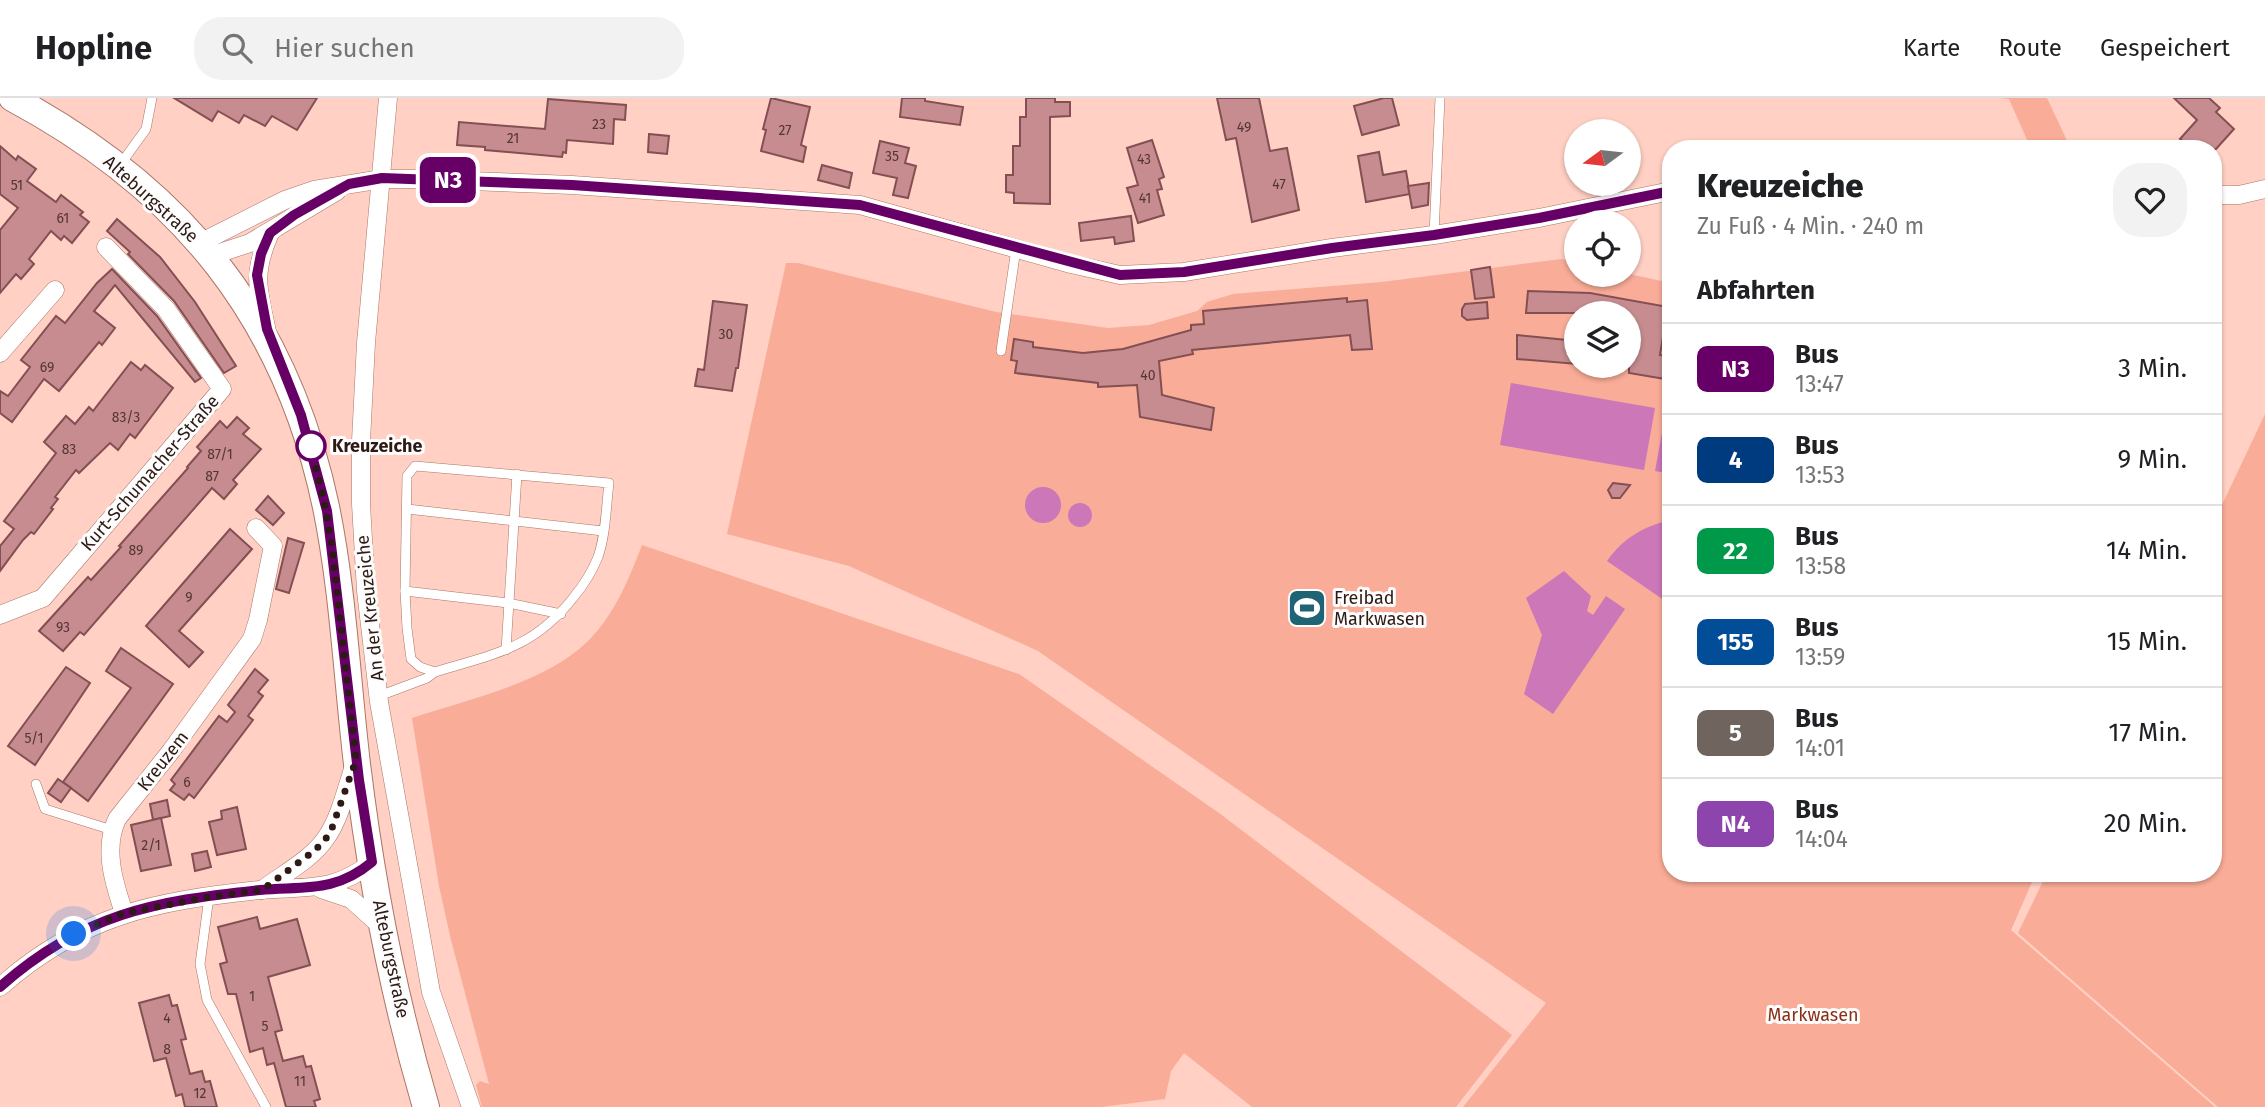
<!DOCTYPE html>
<html lang="de">
<meta charset="utf-8">
<style>
body{margin:0;font-family:"Fira Sans",sans-serif;background:#f2f2f2;color:#202124;height:100vh;display:flex;flex-direction:column;font-size:26px;white-space:nowrap}
*{box-sizing:border-box;margin:0}
p{font-size:23px;color:#757577}
.icon{flex:none;width:38px;height:38px;fill:none;stroke:currentColor;stroke-width:2;stroke-linecap:round;stroke-linejoin:round}
.map{position:relative;flex:1;overflow:hidden}
.panel{position:absolute;left:1662px;top:42px;width:560px;height:742px;display:flex;flex-direction:column;background:#fff;border-radius:28px;box-shadow:0 2px 5px #0004}
.panel>*{flex:none}
.badge{padding:0 14px;border-radius:10px;font-size:24px;line-height:46px}
.needle{width:46px;rotate:255deg}
.buttons{position:absolute;left:1564px;top:21px;display:grid;gap:14px}
.buttons a{display:grid;place-items:center;width:77px;height:77px;border-radius:50%;background:#fff;box-shadow:0 2px 5px #0004;font-size:35px}
.you{position:absolute;width:35px;height:35px;margin:-18px;border:5px solid #fff;border-radius:50%;background:#1a73e8;box-shadow:0 0 0 10px #1a73e833}
.map>.badge{position:absolute;translate:-50% -50%;box-shadow:0 0 0 4px #fff}
h2{padding:0 35px;font-size:26px;line-height:63px}
.round{display:grid;place-items:center;flex:none;width:74px;height:74px;border-radius:28px;background:#f2f2f2}
.head{display:flex;align-items:center;justify-content:space-between;height:119px;padding:0 35px}
h1{font-size:33px;font-weight:800;line-height:52px}
ul{padding:0;list-style:none}
li{display:flex;align-items:center;gap:21px;height:91px;padding:0 35px;border-top:2px solid #e0e0e0}
li div{flex:1}
li b{display:block;font-size:26px}
li em{font-style:normal}
li .badge{min-width:77px;font-weight:700;text-align:center}
header{display:flex;align-items:center;gap:42px;box-sizing:border-box;height:98px;padding:0 35px;background:#fff;border-bottom:2px solid #e0e0e0}
header strong{font-size:33px}
nav{display:flex;gap:38px;margin-inline-start:auto;font-size:24px}
.search{width:490px;height:63px;background:#f2f2f2;display:flex;align-items:center;gap:18px;box-sizing:border-box;padding:0 24px;border-radius:28px;color:#757577;font-size:26px}
.map>svg:first-child{display:block}
</style>
<header>
<strong>Hopline</strong>
<div class="search"><svg class="icon" aria-label="search" viewBox="0 0 24 24"><circle cx="10" cy="10" r="6"/><path d="M15 15l6 6"/></svg>Hier suchen</div>
<nav><a>Karte</a><a>Route</a><a>Gespeichert</a></nav>
</header>
<div class="map">
<svg width="2265" height="1009" viewBox="0 0 2265 1009">
<rect width="100%" height="100%" fill="#ffd0c3"/>
<!-- green -->
<g fill="#f9ac97" fill-rule="evenodd">
<path d="M2000,0H2047L2071,51H2031L2009,1Z"/>
<path d="M1562,161L1577,165V177L1629,176L1671,185V775H2036L2011,832L2215,1009H1463L1546,905L1038,553L849,468L727,436L786,165H798L996,214L1108,230L1149,227L1197,213L1207,204L1233,196L1382,184ZM1577,215H1629V268H1577Z"/>
<path d="M2265,316V1009H2218L2018,835L2047,775H2214V424Z"/>
<path d="M642,447L1019,576L1219,715L1512,937L1456,1009H1252L1184,955L1171,973L1165,1001L1101,1009H482L476,987L480,983L489,986L451,842L439,788L412,620C468,601 543,586 587,544C614,518 629,481 642,447Z"/>
</g>
<!-- water -->
<g fill="#cb77b8">
<path d="M1511,285L1655,310L1644,372L1500,347Z"/>
<path d="M1666,312L1671,313V376L1655,373Z"/>
<circle cx="1043" cy="407" r="18"/>
<circle cx="1080" cy="417" r="12"/>
<path d="M1671,422V507L1607,463C1623,440 1644,428 1671,422Z"/>
<path d="M1564,473L1591,498L1587,513L1593,517L1606,498L1625,511L1553,616L1524,596L1542,537L1526,500Z"/>
</g>
<!-- building -->
<g fill="#c68c8f" stroke="#844f53" stroke-width="2">
<path d="M174,0H317L297,32L272,18L265,28L244,17L239,25L218,13L212,23Z"/>
<path d="M771,0L810,9L801,47L806,49L803,64L761,53L766,32L763,31Z"/>
<path d="M902,0H925V3L963,9L960,27L900,19Z"/>
<path d="M1026,0H1055V4H1070V18L1050,19V106L1014,105V95L1006,94V77H1013V48H1020V19H1026Z"/>
<path d="M1217,0H1259L1270,53L1287,50L1299,112L1252,124L1236,40L1226,42Z"/>
<path d="M1384,0H1392L1399,27L1362,37L1354,8Z"/>
<path d="M2174,0H2209L2220,10L2216,14L2234,31L2216,51H2192L2180,41L2197,22Z"/>
<path d="M548,1L626,7L625,22L614,21L613,46L567,42L566,55L563,54L562,59L485,52V49L457,47L459,24L545,31Z"/>
<path d="M649,36L669,38L667,56L648,54Z"/>
<path d="M1152,42L1164,79L1159,81L1162,91L1157,92L1164,117L1138,125L1127,90L1138,87L1127,50Z"/>
<path d="M880,43L909,50L905,65L916,68L908,100L893,97L897,80L873,75Z"/>
<path d="M0,48L16,62L18,58L36,71L27,83L56,104L61,97L83,114L80,117L89,124L72,145L64,138L61,142L51,133L29,161L34,166L21,181L16,176L0,195V132L18,110L0,96Z"/>
<path d="M1379,54L1383,77L1406,73L1410,96L1366,104L1358,58Z"/>
<path d="M822,67L852,75L849,90L818,82Z"/>
<path d="M1429,85L1428,107L1412,110L1408,88Z"/>
<path d="M1131,118L1134,143L1115,146L1114,139L1081,143L1079,125Z"/>
<path d="M117,121L160,159L195,204L236,268L224,275L174,203L128,156L130,154L107,133Z"/>
<path d="M1490,169L1494,199L1475,201L1471,172Z"/>
<path d="M112,171L157,218L201,280L195,284L115,187L94,213L115,230L102,247L99,244L59,293L44,281L12,324L0,315V293L8,298L30,269L21,262L56,218L65,225L97,185Z"/>
<path d="M1528,193L1590,195L1668,209L1660,257L1671,259V282L1629,275V215H1526Z"/>
<path d="M1347,200V204L1367,202L1372,251L1352,252L1350,237L1192,252L1193,256L1159,263L1162,297L1214,310L1211,332L1140,319L1137,287L1098,289V285L1015,275L1017,263L1011,262L1014,241L1033,244V249L1083,255L1123,251L1191,232V227L1204,226L1203,213Z"/>
<path d="M713,203L747,207L738,270H736L732,293L695,288L698,271L704,272Z"/>
<path d="M1487,204L1488,220L1467,222L1462,218V211L1465,206Z"/>
<path d="M1517,237L1577,243V266L1517,261Z"/>
<path d="M131,264L141,272L145,267L173,290L135,340L130,336L118,352L110,345L79,375L76,372L55,399L58,401L51,410L53,411L34,436L31,434L23,442L0,473V448L14,431L4,423L56,355L44,344L66,318L75,326L89,309L93,313Z"/>
<path d="M237,319L249,330L243,336L261,351L233,382L237,386L224,401L212,390L84,537L80,534L63,553L39,533L88,479L91,482L121,449L119,448L188,370L187,369L201,353L197,349L220,323L227,330Z"/>
<path d="M1613,385L1630,387L1620,400H1612L1608,392Z"/>
<path d="M268,398L284,415L273,427L256,412Z"/>
<path d="M230,431L252,451L179,533L203,554L189,569L146,528Z"/>
<path d="M288,440L304,445L289,495L276,491Z"/>
<path d="M121,550L173,586L88,703L63,684L131,590L106,573Z"/>
<path d="M66,569L90,585L35,667L8,648Z"/>
<path d="M255,571L268,582L258,594L263,598L248,618L253,622L194,700L189,696L184,702L170,692L175,686L171,682L219,618L227,624L235,614L228,607Z"/>
<path d="M58,681L71,690L61,704L48,695Z"/>
<path d="M167,702L170,718L153,722L150,706Z"/>
<path d="M237,709L246,751L217,757L209,724L222,721L221,713Z"/>
<path d="M161,720L171,767L141,773L131,727Z"/>
<path d="M207,753L211,769L195,773L192,756Z"/>
<path d="M257,819L260,831L297,821L310,867L268,879L282,932L275,934L283,963L303,958L306,969L311,968L320,1001L314,1003L316,1009H286L274,965L267,967L263,950L250,954L236,896H228L220,866L227,864L218,829Z"/>
<path d="M169,897L172,908L177,907L186,941L181,942L190,976L202,973L205,984L210,983L217,1009H185L182,996L176,998L166,960L154,963L139,905Z"/>
</g>
<g fill="none" stroke-linecap="round" stroke-linejoin="round">
<!-- service casing -->
<g stroke="#ab7667" stroke-width="10">
<g id="service">
<path d="M120,67L146,31L152,0"/>
<path d="M1434,137L1440,0"/>
<path d="M1001,253L1016,151"/>
<path d="M407,411L603,433"/>
<path d="M405,493L508,505L561,516"/>
<path d="M506,552L517,376"/>
<path d="M379,598L427,580L435,574C493,556 533,551 573,500C583,488 592,474 598,459C606,436 606,409 609,385L415,368L407,378L405,493L407,530L411,561L420,569L435,574"/>
<path d="M36,686L45,711L112,732"/>
<path d="M209,799L200,866L207,902L266,1009"/>
</g>
</g>
<!-- minor casing -->
<g stroke="#ab7667" stroke-width="19">
<g id="minor">
<path d="M388,0L366,245L361,343V406L366,493L379,604L431,894L471,1009"/>
<path d="M2214,97H2239L2265,91"/>
<path d="M200,145L285,102L314,92L382,81H416L572,87L860,107L1071,166L1120,177L1184,174L1332,150L1434,137L1539,120L1671,93"/>
<path d="M210,158L250,145L337,93"/>
<path d="M266,229C257,190 253,173 270,135"/>
<path d="M0,255L55,192"/>
<path d="M0,517L43,500L222,291L166,211L106,149"/>
<path d="M321,791L351,801L382,829"/>
<path d="M262,792C283,776 311,762 326,740C340,720 346,692 354,668"/>
<path d="M124,815C114,785 103,751 117,721L171,653L252,541L258,522L273,448L256,430"/>
<path d="M0,889C81,817 155,803 260,792C304,788 335,795 372,764"/>
</g>
</g>
<!-- secondary casing -->
<g stroke="#ab7667" stroke-width="28">
<path id="secondary" d="M12,0C182,91 286,219 326,409C343,491 347,582 357,666C371,781 393,897 426,1009"/>
</g>
<!-- service -->
<use href="#service" stroke="#fff" stroke-width="9"/>
<!-- minor -->
<use href="#minor" stroke="#fff" stroke-width="18"/>
<!-- secondary -->
<use href="#secondary" stroke="#fff" stroke-width="26"/>
</g>
<g fill="none" stroke-linecap="round" stroke-linejoin="round">
<!-- line casing -->
<g stroke="#fff" stroke-width="16">
<path id="line" d="M0,889C82,816 154,803 260,792C304,788 335,795 372,764L359,682L327,413L301,317L267,231L257,177L261,156L270,135L294,117L349,86L382,80L572,87L860,107L1120,177L1184,174L1332,150L1434,137L1539,120L1671,93"/>
</g>
<!-- line -->
<use href="#line" stroke="#606" stroke-width="10"/>
<!-- walk -->
<path stroke="#2e1a14" stroke-width="7" stroke-dasharray="0 12.6" d="M74,836L124,815L209,799L262,792L314,753L325,742L332,730L356,662L332,448L323,398L309,343L311,348"/>
</g>
<!-- icons -->
<defs>
<g id="stadium-square" transform="scale(2.0125)"><rect x="-9" y="-9" width="18" height="18" rx="4" fill="#1e6474" stroke="#fdfdfd"/><path d="M0-5a6.5 5 0 1 0 0 10a6.5 5 0 1 0 0-10ZM-3.5-1.8h7v3.6h-7Z" fill="#fff"/></g>
</defs>
<g fill-rule="evenodd">
<use href="#stadium-square" x="1307" y="510"/>
</g>
<!-- markers -->
<circle fill="#fff" stroke="#606" stroke-width="3.5" cx="311" cy="348" r="14"/>
<g text-anchor="middle" stroke-width="6" stroke-linejoin="round" paint-order="stroke">
<!-- number labels -->
<g font-size="14" fill="#543633">
<text x="599" y="31">23</text>
<text x="1244" y="34">49</text>
<text x="785" y="37">27</text>
<text x="513" y="45">21</text>
<text x="892" y="63">35</text>
<text x="1144" y="66">43</text>
<text x="1279" y="91">47</text>
<text x="17" y="92">51</text>
<text x="1145" y="105">41</text>
<text x="63" y="125">61</text>
<text x="726" y="241">30</text>
<text x="47" y="274">69</text>
<text x="1148" y="282">40</text>
<text x="126" y="324">83/3</text>
<text x="69" y="356">83</text>
<text x="220" y="361">87/1</text>
<text x="212" y="383">87</text>
<text x="136" y="457">89</text>
<text x="189" y="504">9</text>
<text x="63" y="534">93</text>
<text x="34" y="645">5/1</text>
<text x="187" y="689">6</text>
<text x="151" y="752">2/1</text>
<text x="252" y="903">1</text>
<text x="167" y="925">4</text>
<text x="265" y="933">5</text>
<text x="167" y="956">8</text>
<text x="300" y="988">11</text>
<text x="200" y="1000">12</text>
</g>
<!-- street labels -->
<g font-size="18" fill="#2e1a14" stroke="#fdfdfd">
<text transform="translate(151 101) rotate(42)" y="6">Alteburgstraße</text>
<text transform="translate(150 375) rotate(-49)" y="6">Kurt-Schumacher-Straße</text>
<text transform="translate(370 510) rotate(-96)" y="6">An der Kreuzeiche</text>
<text transform="translate(163 663) rotate(-52)" y="6">Kreuzem</text>
<text transform="translate(391 861) rotate(78)" y="6">Alteburgstraße</text>
</g>
<!-- stop labels -->
<g font-size="18" font-weight="bold" fill="#2e1a14" stroke="#fdfdfd" text-anchor="start">
<text x="332" y="354">Kreuzeiche</text>
</g>
<!-- poi labels -->
<g font-size="18" fill="#2e1a14" stroke="#fdfdfd" text-anchor="start">
<text x="1334" y="506">Freibad<tspan x="1334" dy="21">Markwasen</tspan></text>
</g>
<!-- park labels -->
<g font-size="18" fill="#8b2e15" stroke="#fdfdfd">
<text x="1813" y="923">Markwasen</text>
</g>
</g>
</svg>
<div class="buttons">
<a><svg class="needle" viewBox="-14 -14 28 28"><path d="M0-13l5 13h-10z" fill="#e53935"/><path d="M0 13l5-13h-10z" fill="#757577"/></svg></a>
<a><svg class="icon" aria-label="locate" viewBox="0 0 24 24"><circle cx="12" cy="12" r="6"/><path d="M12 2v4M12 18v4M2 12h4M18 12h4"/></svg></a>
<a><svg class="icon" aria-label="layers" viewBox="0 0 24 24"><path d="M12 4l9 5-9 5-9-5zM3 14l9 5 9-5"/></svg></a>
</div>
<div class="you" style="left:74px;top:836px"></div>
<b class="badge" style="left:448px;top:82px;background:#606;color:#fff">N3</b>
<section class="panel">
<div class="head"><div><h1>Kreuzeiche</h1><p>Zu Fuß · 4 Min. · 240 m</p></div><a class="round"><svg class="icon" aria-label="heart" viewBox="0 0 24 24"><path d="M12 20l-8-8c-3-5 5-10 8-4 3-6 11-1 8 4z"/></svg></a></div>
<h2>Abfahrten</h2>
<ul>
<li><span class="badge" style="background:#606;color:#fff">N3</span><div><b>Bus</b><p>13:47</p></div><em>3 Min.</em></li>
<li><span class="badge" style="background:#003b80;color:#fff">4</span><div><b>Bus</b><p>13:53</p></div><em>9 Min.</em></li>
<li><span class="badge" style="background:#009949;color:#fff">22</span><div><b>Bus</b><p>13:58</p></div><em>14 Min.</em></li>
<li><span class="badge" style="background:#014d97;color:#fff">155</span><div><b>Bus</b><p>13:59</p></div><em>15 Min.</em></li>
<li><span class="badge" style="background:#6f655e;color:#fff">5</span><div><b>Bus</b><p>14:01</p></div><em>17 Min.</em></li>
<li><span class="badge" style="background:#8e44ad;color:#fff">N4</span><div><b>Bus</b><p>14:04</p></div><em>20 Min.</em></li>
</ul>
</section>
</div>
